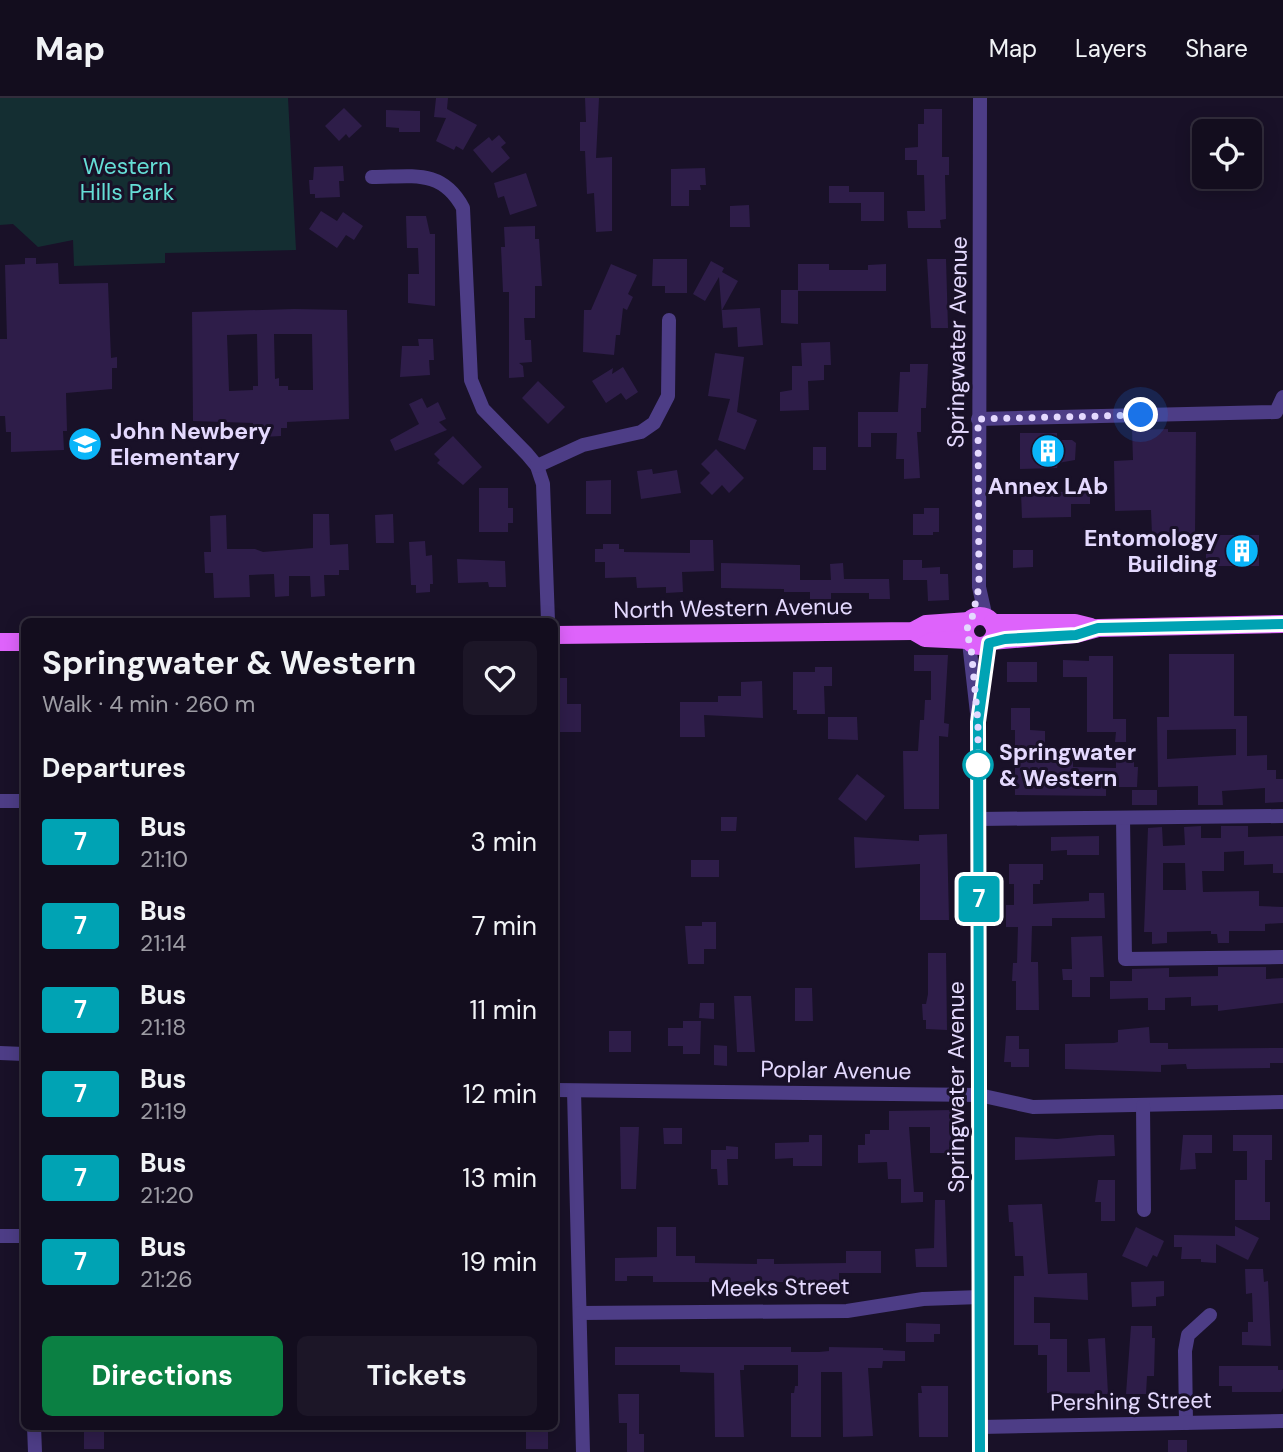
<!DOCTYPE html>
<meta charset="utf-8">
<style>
body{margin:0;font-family:"DM Sans",sans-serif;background:#1c1627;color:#f1f3f6;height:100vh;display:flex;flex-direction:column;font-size:26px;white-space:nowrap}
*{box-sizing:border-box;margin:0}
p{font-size:23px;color:#9d9ca4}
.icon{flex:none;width:38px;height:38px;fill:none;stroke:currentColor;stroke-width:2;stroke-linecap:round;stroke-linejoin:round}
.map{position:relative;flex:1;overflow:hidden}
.panel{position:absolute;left:21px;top:520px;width:537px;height:812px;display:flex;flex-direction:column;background:#130d1e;border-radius:10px;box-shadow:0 4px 18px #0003,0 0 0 2px #322d3c}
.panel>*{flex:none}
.badge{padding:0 14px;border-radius:5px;font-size:24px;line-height:46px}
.controls{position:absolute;left:1192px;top:21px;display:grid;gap:14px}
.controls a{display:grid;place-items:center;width:70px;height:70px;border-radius:10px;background:#130d1e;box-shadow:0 4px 18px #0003,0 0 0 2px #322d3c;font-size:35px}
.you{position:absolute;width:35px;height:35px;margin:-18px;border:5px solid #fff;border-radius:50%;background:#1a73e8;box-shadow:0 0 0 10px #1a73e833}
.map>.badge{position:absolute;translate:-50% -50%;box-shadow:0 0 0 4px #fff}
h2{padding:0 21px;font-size:26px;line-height:63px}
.round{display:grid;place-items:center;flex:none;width:74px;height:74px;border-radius:10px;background:#1c1627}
.head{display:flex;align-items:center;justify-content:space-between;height:119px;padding:0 21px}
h1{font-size:33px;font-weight:700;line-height:52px}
.primary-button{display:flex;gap:14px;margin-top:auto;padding:14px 21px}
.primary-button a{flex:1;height:80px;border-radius:10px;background:#0b8043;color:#fff;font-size:28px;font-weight:700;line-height:80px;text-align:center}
.primary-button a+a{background:#1c1627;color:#f1f3f6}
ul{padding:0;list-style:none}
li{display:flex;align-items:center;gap:21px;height:84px;padding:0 21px}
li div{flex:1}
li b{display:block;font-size:26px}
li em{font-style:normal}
li .badge{min-width:77px;font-weight:700;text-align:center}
header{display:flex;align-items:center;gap:42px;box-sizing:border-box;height:98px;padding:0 35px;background:#130d1e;border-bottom:2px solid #322d3c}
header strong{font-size:33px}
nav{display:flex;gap:38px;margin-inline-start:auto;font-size:24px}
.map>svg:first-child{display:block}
</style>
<header>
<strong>Map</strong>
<nav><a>Map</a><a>Layers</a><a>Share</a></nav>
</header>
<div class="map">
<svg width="1283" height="1354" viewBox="0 0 1283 1354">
<rect width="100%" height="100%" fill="#191128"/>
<!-- green -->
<path fill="#142e32" d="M0,0H288L296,152L165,155V165L74,168L73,142L38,149L13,126L0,127Z"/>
<!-- building -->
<g fill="#2e1d49" fill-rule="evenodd">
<path d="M436,0H448L447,11L477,27L463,52L456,48L454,52L436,43L446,20L434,19Z"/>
<path d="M585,0H599L596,60L612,59V133L596,134L594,95L587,96L585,53H580V24H586Z"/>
<path d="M344,10L362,28L349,40L346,36L339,43L325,28Z"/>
<path d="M924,11H942V59H949V77H945L946,121L940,122L941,130H908L907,113H925L924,77H917V62H905V50L918,49V26H924Z"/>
<path d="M386,12L420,13V34H399V30L386,29Z"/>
<path d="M499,37L506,45L501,49L510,60L492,75L473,52L489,39L492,43Z"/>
<path d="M343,68L344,83H339L340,99L315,100V96H310L309,82H313L314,69Z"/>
<path d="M705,70L706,87H700L701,92H689V108H671V71Z"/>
<path d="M526,75L537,108L510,117L504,98L498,100L494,85Z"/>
<path d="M829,88H849V94H884V123H861V105H829Z"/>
<path d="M749,107L750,129H730V108Z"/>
<path d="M321,113L337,123L343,114L363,128L354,142L346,137L337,150L309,131Z"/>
<path d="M406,118H426L430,136H435V208L408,205V176H419L418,150H407Z"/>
<path d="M535,128V141H539L542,188H535V220H524L525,242H531L532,264L519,265L523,268L524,279L509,280V194H503L501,149H505L504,129Z"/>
<path d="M25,160H36V166L58,165L59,186L108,185L111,260L117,259V270H112V291L66,295L67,333H63L64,352L11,354V334H6L5,318H0V241H7L5,167L25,166Z"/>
<path d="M653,161H687V195H665V188H652Z"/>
<path d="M927,161H946L948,230H931Z"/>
<path d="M711,163L724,170L722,174L738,183L722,212L760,210L763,247L738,249L737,229L723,230L719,179L705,203L693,196Z"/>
<path d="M611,166L637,177L628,196L633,199L627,212L623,210L620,237H616L614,257L583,254L584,212H591Z"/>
<path d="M798,166H829V172H868V167L886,166V193H798V226L781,225V192H798Z"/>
<path d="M294,211L347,212L349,321L287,324V330H281V338L262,339L261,331H253V325L193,323L192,214ZM257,236L258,288H253V292L229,293L227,237ZM274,236H312L313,292H288V288H279V280L275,281Z"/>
<path d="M418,241H433L434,262H429L430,277L400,279L402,248H419Z"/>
<path d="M830,244L831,267H824V282L808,283L809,312L780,313V294L792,292V268H802L801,245Z"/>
<path d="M715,255L744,259L737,314L757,322L745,352L718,342L730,301L708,298Z"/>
<path d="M910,266H928L926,310H921V334H917L920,380L904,381V361H896L897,335H871V349H858V314H898L900,274H910Z"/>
<path d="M623,269L638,294L626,302L621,295L606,305L592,283L613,270L612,276Z"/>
<path d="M538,283L565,309L548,326L522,300Z"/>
<path d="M422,300L427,310L438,304L446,321L439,324L447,332L395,353L390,342L419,326L409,306Z"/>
<path d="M1168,331V334H1196L1195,436L1152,437L1151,412L1115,413L1114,363L1133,362L1132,332Z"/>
<path d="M1020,335H1057V342H1072L1076,345L1075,362L1058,365L1057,370L1020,371Z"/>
<path d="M453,338L482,369L463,387L437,365L440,362L434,356Z"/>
<rect x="813" y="349" width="13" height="23"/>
<path d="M716,351L744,380L729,395L722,387L712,397L700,385L710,375L701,366Z"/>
<path d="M652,371L653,376L677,372L681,395L641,401L637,373Z"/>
<path d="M611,382V416H586V383Z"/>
<path d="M479,390H508V410H513V425H508V434H479Z"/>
<path d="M1090,393V406H1071V419L1022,420L1021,395Z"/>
<path d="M924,410H939V434H933V437H913V416H924Z"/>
<path d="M313,416H329L330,447L348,446L349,472H339V477H324L325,498L311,499L310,478H289V498L275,499L274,476L249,477L250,499L214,500L213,475H205L204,454H211L210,418L226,417L227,451H255L263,454L313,450Z"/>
<path d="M393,416L394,445H376L375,417Z"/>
<rect x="1206" y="437" width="53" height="31"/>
<path d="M690,442H713L714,473L682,474L683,494L666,495V489L637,490L636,479L605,480V464H595V451H603V446H619V451H624V454L690,455Z"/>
<path d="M425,443L426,458L432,457L433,486H430V494L416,495V487H411L409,444Z"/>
<path d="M1013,452H1033V469L1013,470Z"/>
<path d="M457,461L505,463L506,489H489L488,484L458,485Z"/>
<path d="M903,462H922V470L940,469V476H948L949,502L928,503L927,482H903Z"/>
<path d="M721,465L800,467V482H831L830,466L843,465L844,481H889L890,501H869V495H831V501H810V494H784V491L721,490Z"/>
<path d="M1169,556H1234V618H1247V658L1267,657V672H1276V681H1283V704L1265,705V690L1222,693L1223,707H1198V688L1158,689L1157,619H1169ZM1236,631V657L1167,661V632Z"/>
<path d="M914,557H948L944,625L949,626L948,639L939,638V711H904L903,653H918L920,622H924L925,602H931V573H914Z"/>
<path d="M1089,558H1113V621H1126V644H1115L1116,634H1087V579H1063V562L1089,563Z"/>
<rect x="1007" y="564" width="30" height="20"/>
<path d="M815,569H832V588H824L825,616H797V612H793V574H815Z"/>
<path d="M555,580H567V606H581V634H560L559,608H555Z"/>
<path d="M762,583L763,620L704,617L705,639H680V604H718V598H741V584Z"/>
<path d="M1011,610H1030V632L1045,633V663H1073V669L1116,670V662H1134V669H1138L1137,689H1106V698L1015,697V632H1011Z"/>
<path d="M828,619H857L858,642L828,641Z"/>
<path d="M857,676L885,698L866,723L838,701Z"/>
<rect x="1132" y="692" width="25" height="15"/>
<path d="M721,719H737L736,733H721Z"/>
<path d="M1201,728V740H1221V728H1248V739L1283,738V775H1273V766L1244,767V753L1224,754V773H1202L1203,794L1259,793V808L1283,809V825L1265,826V833H1229V845H1218L1217,836H1211V833L1167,834V845L1152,846V834H1144L1148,730L1162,729L1163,748L1185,747L1184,729ZM1163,765H1185L1186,792H1163Z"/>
<path d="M947,736L949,822H920V766L855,770L854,739L919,743V737Z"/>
<path d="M1099,738V757H1067V752L1051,753V739Z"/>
<rect x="691" y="762" width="28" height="17"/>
<path d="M1009,766H1043V782H1040V786H1033V806L1089,803V795H1104L1105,820H1052V828H1032L1031,864H1038L1039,912H1016V883H1012L1013,865H1017L1018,829H1006V807H1014V786H1009Z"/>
<path d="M702,824H716V851H704V866H688L685,828H702Z"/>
<path d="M1102,838L1104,879H1090V899H1072V882H1063L1062,871H1072L1071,839Z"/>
<path d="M928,855H946L947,932L926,931V922H923L922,906H926L928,896Z"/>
<path d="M1218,869H1266V881L1283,880V905L1218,913V907L1191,908V899L1165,900V912H1148V900L1110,901V883H1132V871L1169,870V879L1218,878Z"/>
<path d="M795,890H812L813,923H795Z"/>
<path d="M734,898H751L755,954H737Z"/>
<path d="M700,905H714V921L699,920Z"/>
<path d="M683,923H701L700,956H683V948H668V930H683Z"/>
<path d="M1149,929L1150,945H1168V951L1283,950V965H1270V970L1197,971H1187L1186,966L1161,967V974L1065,971V946L1114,945L1118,944V932Z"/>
<rect x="609" y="933" width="22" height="21"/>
<path d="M1006,938H1019V951H1029V969H1011V964H1004Z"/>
<path d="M714,947L727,948V968L714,967Z"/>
<path d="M953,1012V1018H958V1029H951V1055H930V1029H909L914,1094H923V1104L901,1105V1081H888L887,1064L858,1065V1047H865V1036H870V1032H889V1013Z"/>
<path d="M620,1029H639L636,1091H621Z"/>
<path d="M663,1030H682V1046H664Z"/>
<path d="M809,1037H822V1068H793V1060L775,1061V1045L809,1044Z"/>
<path d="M1099,1037H1114L1115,1058L1015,1062V1039L1057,1041Z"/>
<path d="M1183,1037H1212V1055H1195L1196,1071L1180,1072Z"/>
<path d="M1233,1037H1272V1062H1265V1104H1270V1122H1235V1082H1247V1053H1233Z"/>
<path d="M726,1048L738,1049V1061H727L728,1087H718L717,1071H711V1052H726Z"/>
<path d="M1098,1082H1115V1123H1101V1104H1095Z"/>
<path d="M935,1102H945L947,1169H916L915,1151L934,1150Z"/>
<path d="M1042,1106L1048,1176L1087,1175L1088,1202L1034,1199V1225H1050V1241H1067V1274H1090L1088,1241L1105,1240L1108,1296L1047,1295V1257H1038V1247H1014V1178H1024L1023,1158H1015L1013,1124H1009L1008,1107Z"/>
<path d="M1235,1128L1259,1140L1248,1162L1216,1146V1165L1201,1164V1161H1181L1182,1149H1174V1137L1235,1138Z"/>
<path d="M657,1129H676V1158H695V1165L757,1166V1161H774V1166L846,1165V1153H881V1175H839V1184H653V1178H627V1183H615V1160L657,1159Z"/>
<path d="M1136,1129L1164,1143L1157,1159L1153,1157L1147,1169L1122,1158Z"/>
<path d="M1245,1171H1263L1264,1184L1268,1183L1271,1248L1242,1247V1234H1248V1224H1253L1252,1195L1246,1196Z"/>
<path d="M1164,1183V1198L1156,1199V1208L1132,1209L1131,1184Z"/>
<path d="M906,1225L940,1226V1236H934V1244H906Z"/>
<path d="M1131,1228H1152V1240H1155L1154,1278H1147L1146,1296H1126Z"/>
<path d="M615,1249H791V1254H819L829,1253V1249L883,1250V1252L905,1253V1263H883L882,1270H868L873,1338L843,1339L842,1274H821V1339H791V1295H794L795,1288H798V1267H744V1272H740L744,1339H715L714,1275L680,1274V1267H615Z"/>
<path d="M1219,1268H1278V1272H1283V1290L1281,1294H1232V1288H1219Z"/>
<path d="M921,1288H948V1339H919L918,1295H922Z"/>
<path d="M618,1296H639V1336H644V1354H627V1325H619Z"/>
<rect x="84" y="1328" width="20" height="23"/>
<path d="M526,1328H543V1334H548V1351H526Z"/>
<rect x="1168" y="1342" width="19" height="12"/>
</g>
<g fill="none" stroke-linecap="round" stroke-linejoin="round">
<!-- minor -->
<g stroke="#4d3d86" stroke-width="14">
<path d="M980,0L979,489L986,520"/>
<path d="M372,79C411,79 442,70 463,110L471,282L483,311L527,356L537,368L543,386L548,523"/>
<path d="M978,321L1276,314L1283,299"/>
<path d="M537,368L583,347L641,334L654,325L668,298L669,222"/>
<path d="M969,544L978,624L980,1354"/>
<path d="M981,605L989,545"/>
<path d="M0,703H24"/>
<path d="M1123,720L1125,861L1283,859"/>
<path d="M978,721L1283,718"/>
<path d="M0,955L24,956"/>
<path d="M555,992L979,997L1033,1009L1283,1004"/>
<path d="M574,993L583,1354"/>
<path d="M1143,1008L1144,1112"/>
<path d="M0,1138H24"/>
<path d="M580,1215L847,1213L923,1201L980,1199"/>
<path d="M1186,1325L1185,1253L1188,1237L1210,1217"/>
<path d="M34,1328L35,1354"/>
<path d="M980,1329L1283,1323"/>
</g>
<!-- major -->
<g stroke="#de63fb" stroke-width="18">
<circle cx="980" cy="533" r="15"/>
<path d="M992,525H1075L1091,529"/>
<path d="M913,533L925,540L968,542"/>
<path d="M555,537L913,533L926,526L969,523"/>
<path d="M991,543L1076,536L1098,530L1283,526"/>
<path d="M0,544H24"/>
</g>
</g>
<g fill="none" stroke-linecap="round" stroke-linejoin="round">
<!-- line casing -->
<g stroke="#fff" stroke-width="16">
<path id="line" d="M980,1354L978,624L989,545L1005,541L1076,537L1098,530L1283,526"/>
</g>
<!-- line -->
<use href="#line" stroke="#00a3b4" stroke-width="10"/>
<!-- walk -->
<path stroke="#e4d9fe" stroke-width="7" stroke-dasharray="0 12.6" d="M978,667V624L971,549L966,533L972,520L979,489L978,321L1141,317"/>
</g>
<!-- icons -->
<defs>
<g id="school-disc" transform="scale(1.75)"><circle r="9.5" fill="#0ab5f9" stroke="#191128"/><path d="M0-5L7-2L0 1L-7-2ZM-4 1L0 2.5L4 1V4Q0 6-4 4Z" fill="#fff"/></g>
<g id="building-disc" transform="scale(1.75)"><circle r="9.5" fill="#0ab5f9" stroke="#191128"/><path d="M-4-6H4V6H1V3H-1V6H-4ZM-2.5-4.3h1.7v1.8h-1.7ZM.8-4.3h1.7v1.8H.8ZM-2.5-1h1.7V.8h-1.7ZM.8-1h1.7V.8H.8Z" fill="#fff"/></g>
</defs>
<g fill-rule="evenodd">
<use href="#school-disc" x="85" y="346"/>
<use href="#building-disc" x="1048" y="353"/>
<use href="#building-disc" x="1242" y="453"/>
</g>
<!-- markers -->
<circle fill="#fff" stroke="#00a3b4" stroke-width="3.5" cx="978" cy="667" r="14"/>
<g text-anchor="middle" stroke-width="6" stroke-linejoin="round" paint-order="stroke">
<!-- park labels -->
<g font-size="23" fill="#65ded6" stroke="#191128">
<text x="127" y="76">Western<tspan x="127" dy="26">Hills Park</tspan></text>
</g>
<!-- street labels -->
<g font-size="23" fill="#e4d9fe" stroke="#191128">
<text transform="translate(957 244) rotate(-89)" y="8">Springwater Avenue</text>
<text transform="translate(733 510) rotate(-1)" y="8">North Western Avenue</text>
<text transform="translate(836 972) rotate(1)" y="8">Poplar Avenue</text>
<text transform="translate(956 989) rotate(-90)" y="8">Springwater Avenue</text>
<text transform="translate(780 1189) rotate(-1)" y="8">Meeks Street</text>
<text transform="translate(1131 1303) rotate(-1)" y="8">Pershing Street</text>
</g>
<!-- poi labels -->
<g font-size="23" font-weight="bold" fill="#e4d9fe" stroke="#191128" text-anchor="start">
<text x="110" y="341">John Newbery<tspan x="110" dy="26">Elementary</tspan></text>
<text x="1048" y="396" text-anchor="middle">Annex LAb</text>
<text x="1218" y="448" text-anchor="end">Entomology<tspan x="1218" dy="26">Building</tspan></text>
</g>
<!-- stop labels -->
<g font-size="23" font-weight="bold" fill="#e4d9fe" stroke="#191128" text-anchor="start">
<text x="999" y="662">Springwater<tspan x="999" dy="26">&amp; Western</tspan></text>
</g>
</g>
</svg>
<div class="controls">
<a><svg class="icon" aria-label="locate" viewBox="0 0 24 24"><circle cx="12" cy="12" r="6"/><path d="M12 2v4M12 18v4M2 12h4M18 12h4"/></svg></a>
</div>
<div class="you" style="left:1141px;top:317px"></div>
<b class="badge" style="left:979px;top:801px;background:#00a3b4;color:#fff">7</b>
<section class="panel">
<div class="head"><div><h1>Springwater &amp; Western</h1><p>Walk · 4 min · 260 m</p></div><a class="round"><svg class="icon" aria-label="heart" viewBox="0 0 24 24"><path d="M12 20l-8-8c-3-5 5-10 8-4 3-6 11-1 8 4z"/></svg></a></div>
<h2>Departures</h2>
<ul>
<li><span class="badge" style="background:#00a3b4;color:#fff">7</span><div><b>Bus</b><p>21:10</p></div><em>3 min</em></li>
<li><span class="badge" style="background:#00a3b4;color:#fff">7</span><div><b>Bus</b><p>21:14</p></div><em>7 min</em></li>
<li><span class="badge" style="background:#00a3b4;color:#fff">7</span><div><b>Bus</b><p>21:18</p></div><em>11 min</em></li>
<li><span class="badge" style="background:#00a3b4;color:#fff">7</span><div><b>Bus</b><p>21:19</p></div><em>12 min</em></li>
<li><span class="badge" style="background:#00a3b4;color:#fff">7</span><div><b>Bus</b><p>21:20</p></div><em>13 min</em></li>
<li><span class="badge" style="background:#00a3b4;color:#fff">7</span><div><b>Bus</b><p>21:26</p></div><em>19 min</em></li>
</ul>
<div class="primary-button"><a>Directions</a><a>Tickets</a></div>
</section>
</div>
